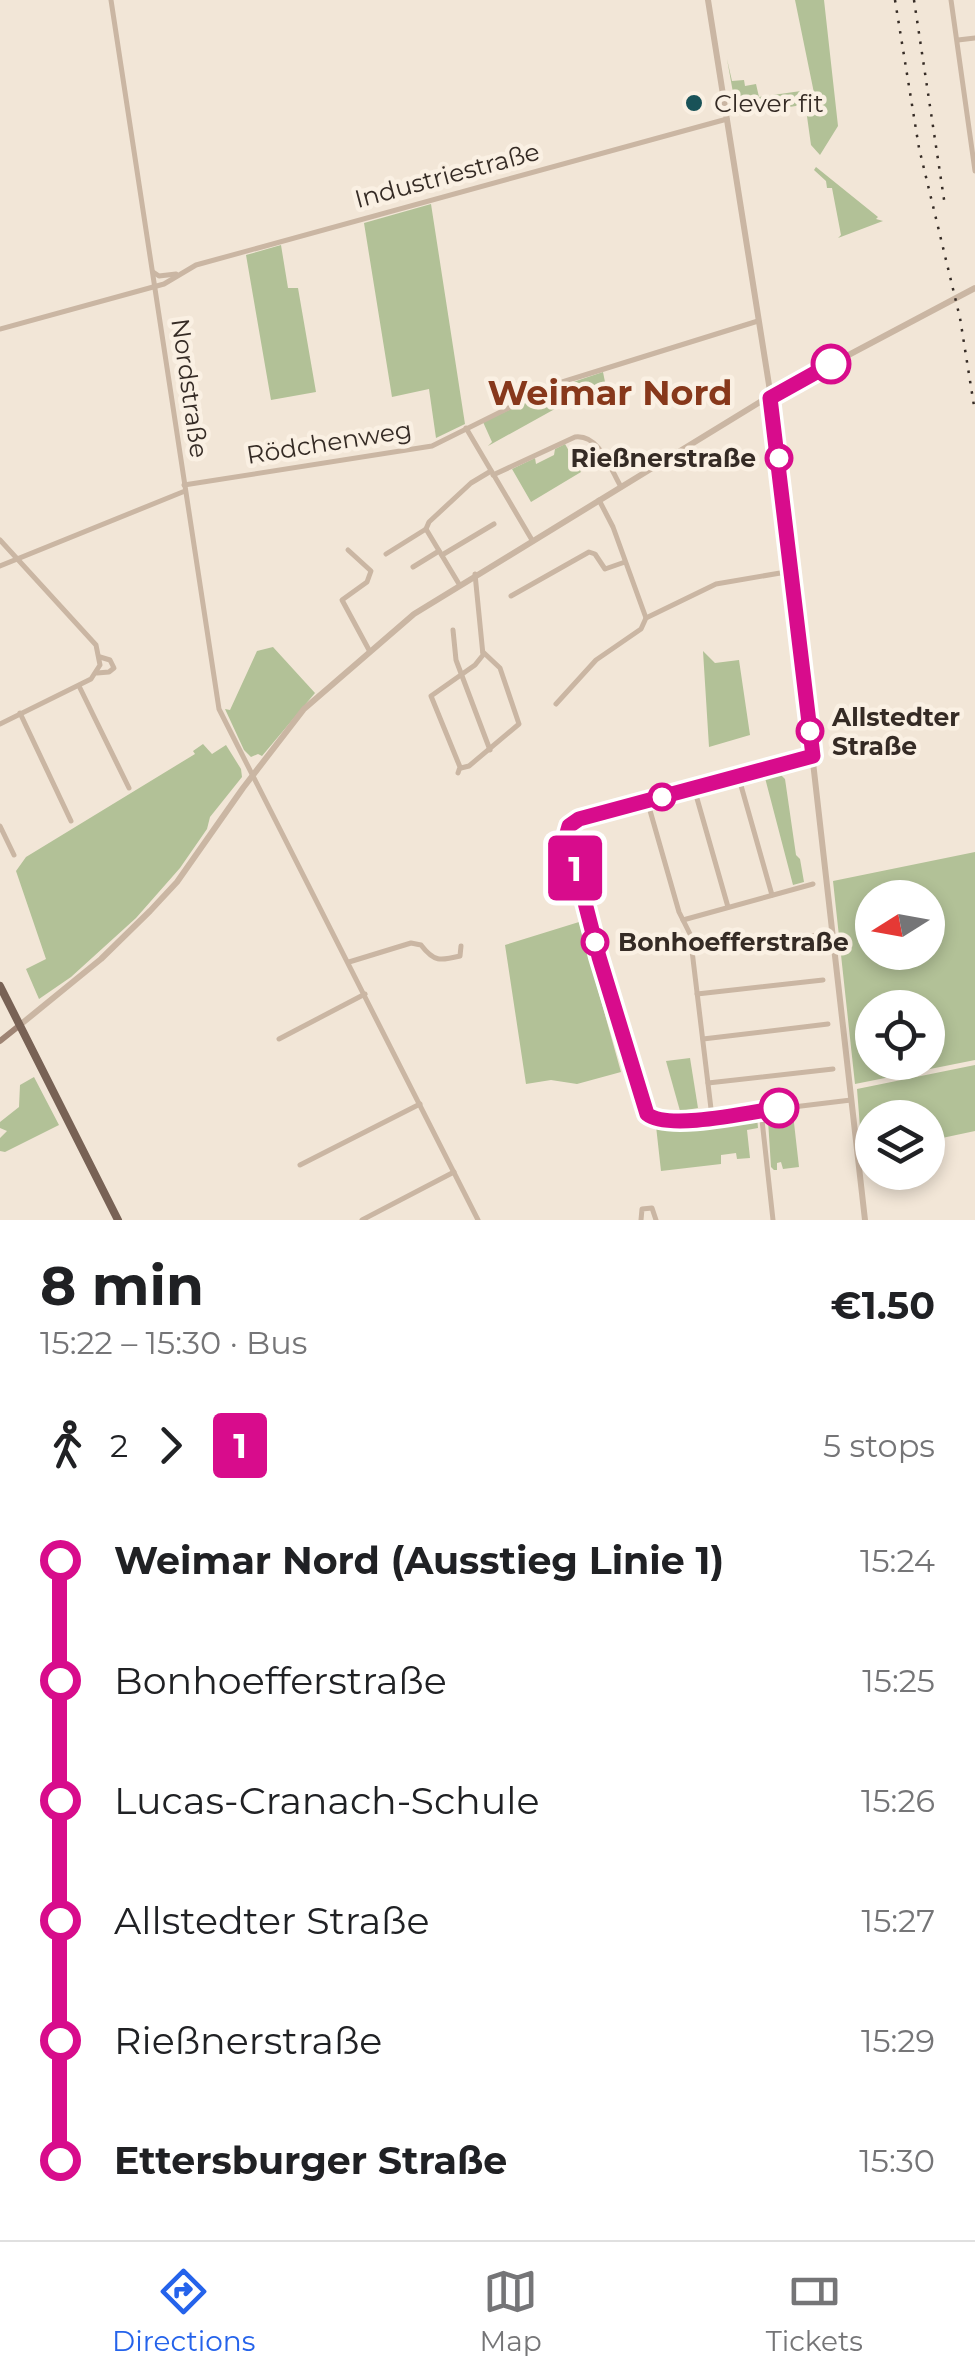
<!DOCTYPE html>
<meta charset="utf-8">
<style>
body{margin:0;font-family:Montserrat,sans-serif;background:#f6f6f6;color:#202124;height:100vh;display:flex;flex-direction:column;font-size:38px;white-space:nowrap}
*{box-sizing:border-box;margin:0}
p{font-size:32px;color:#757577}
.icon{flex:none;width:55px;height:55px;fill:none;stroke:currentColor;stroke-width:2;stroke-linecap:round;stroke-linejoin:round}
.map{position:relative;height:1220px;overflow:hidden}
.drawer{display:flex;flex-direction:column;background:#fff;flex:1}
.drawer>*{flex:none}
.badge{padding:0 20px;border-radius:8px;font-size:35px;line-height:65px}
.needle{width:65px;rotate:259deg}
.tools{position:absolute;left:855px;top:880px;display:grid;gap:20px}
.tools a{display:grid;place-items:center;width:90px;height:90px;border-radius:50%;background:#fff;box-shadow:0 5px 15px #0003;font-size:50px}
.map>.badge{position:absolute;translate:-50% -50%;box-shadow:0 0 0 5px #fff}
.legs{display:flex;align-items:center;gap:15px;height:110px;padding:0 40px;font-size:32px}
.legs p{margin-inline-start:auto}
.overview{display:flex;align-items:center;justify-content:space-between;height:170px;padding:0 40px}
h1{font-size:55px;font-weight:700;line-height:75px}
ul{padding:0 40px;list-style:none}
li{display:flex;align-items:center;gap:35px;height:120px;font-size:38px}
li i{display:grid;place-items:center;width:15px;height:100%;margin:0 12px;background:currentColor}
li i::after{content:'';width:25px;height:25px;margin:-12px;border:8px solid;border-radius:50%;background:#fff}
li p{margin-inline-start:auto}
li:first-child i{background:linear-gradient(#0000 50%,currentColor 0)}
li:last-child i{background:linear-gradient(currentColor 50%,#0000 0)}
.tab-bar{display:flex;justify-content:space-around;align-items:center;height:140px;border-top:2px solid #e0e0e0;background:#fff;font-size:28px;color:#757577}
.tab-bar a{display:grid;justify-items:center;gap:5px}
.tab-bar .active{color:#2563eb}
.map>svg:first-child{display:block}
</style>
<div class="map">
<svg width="975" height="1220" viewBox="0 0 975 1220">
<rect width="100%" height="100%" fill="#f2e6d7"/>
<!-- green -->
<g fill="#b2c197" fill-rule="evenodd">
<path d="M795,0H824L838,126L820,155L811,145L804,95L814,93Z"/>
<path d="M727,59L732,81L744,80L745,86L756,84L759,97L801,91L802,105L737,115Z"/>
<path d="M816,167L878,217L876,219L883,221L838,238L841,235L832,188H827L826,181L814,170Z"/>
<path d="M431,204L465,424L436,438L429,389L392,397L364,223Z"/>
<path d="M281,245L288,288H298L316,392L271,400L246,255Z"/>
<path d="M603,372L606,387L571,400L488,446L492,442L483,422L558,387Z"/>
<path d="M565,444L581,472L531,502L512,469L535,458L536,464L554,455L555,449Z"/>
<path d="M273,647L315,693L262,756L258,754L251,757L244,750L225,709L230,710L257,651Z"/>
<path d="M703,651L715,663L739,660L750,735L709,747Z"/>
<path d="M203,744L212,754L226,745L241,769L242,777L210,817L207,829L180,868L136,918L71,977L39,999L26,969L46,959L16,871L26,857L195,754L193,751Z"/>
<path d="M778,772L785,779L796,855L800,859L804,882L793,885L764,774Z"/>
<path d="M975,852V1060L855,1084L833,881ZM872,898H928V952H872ZM872,1008H928V1062H872Z"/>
<path d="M579,922L621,1072L577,1084L551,1080L526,1084L505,945Z"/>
<path d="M690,1058L698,1108L680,1111L666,1061Z"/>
<path d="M975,1065V1131L928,1141V1118H872V1151L862,1153L857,1089Z"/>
<path d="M34,1077L59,1125L5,1152L0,1151V1138L7,1131L0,1128V1122L19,1107L20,1085Z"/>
<path d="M793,1114L799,1167L783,1169L781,1162L777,1163V1170H774L771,1167L768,1120Z"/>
<path d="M757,1117L758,1128L747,1130L750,1158L737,1159L736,1153L721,1155V1164L661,1171L656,1126Z"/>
</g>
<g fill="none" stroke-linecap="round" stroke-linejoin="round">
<!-- minor -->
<g stroke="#cab6a3" stroke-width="5">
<path d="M111,0L219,709L478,1220"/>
<path d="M951,0L975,171"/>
<path d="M958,40L975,38"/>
<path d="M153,272L159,276L176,274"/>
<path d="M0,329L164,284L196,265L727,119"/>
<path d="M466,428L532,540"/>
<path d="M493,475L575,437C599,434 610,468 621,487"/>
<path d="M184,485L432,446L559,383L758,321"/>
<path d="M599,500L613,527L646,618"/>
<path d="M426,529L459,584"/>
<path d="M0,540L96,645L100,665L91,679L0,724"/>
<path d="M348,550L371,571L367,582L342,600L369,650"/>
<path d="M386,554L426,529L429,522L471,483L491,471"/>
<path d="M442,555L494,524"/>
<path d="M0,566L185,491"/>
<path d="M413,567L439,551"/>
<path d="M511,596L589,552L595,554L605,569L625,562"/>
<path d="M453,630L456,660L490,750"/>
<path d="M97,673L109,672L114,668L110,660L100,657"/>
<path d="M79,686L129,788"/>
<path d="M556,704L596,660L641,629L646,618L716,584L792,571"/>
<path d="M20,713L71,821"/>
<path d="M813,756L579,819L569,826L567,841L642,1104L651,1118L676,1121L851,1100"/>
<path d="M461,768L469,766L519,724L500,668L483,652"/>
<path d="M458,773L460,767L431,696L475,665L483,655L475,574"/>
<path d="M738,775L772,895"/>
<path d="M694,788L728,907"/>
<path d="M647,800L679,912L690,934L712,1117"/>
<path d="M0,826L14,855"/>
<path d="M683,920L813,884"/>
<path d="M693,949L818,935"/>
<path d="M349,962L411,943L421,945C434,962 440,961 460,956L461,946"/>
<path d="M697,994L823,980"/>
<path d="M279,1039L365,994"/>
<path d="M703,1039L828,1024"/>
<path d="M708,1083L833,1069"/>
<path d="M761,1111L773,1220"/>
<path d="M300,1165L420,1104"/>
<path d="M362,1220L454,1172"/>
<path d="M641,1220L642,1209L652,1208L656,1220"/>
</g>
<!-- tertiary -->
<g stroke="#cab6a3" stroke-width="6">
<path d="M708,0L773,410L865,1220"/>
<path d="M20,1025L101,959L150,911L177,882L243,788L304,709L414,614L760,402L975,288"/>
</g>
<!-- secondary -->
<path stroke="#9e8474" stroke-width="6" d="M0,1041L20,1025"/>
<!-- primary -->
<path stroke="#786255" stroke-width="8" d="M0,986L118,1220"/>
<!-- rail -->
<g stroke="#352b25" stroke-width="2.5" stroke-dasharray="2.5 8" stroke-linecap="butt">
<path d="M895,0L919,148L960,318L975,412"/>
<path d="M914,0L945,206"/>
</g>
</g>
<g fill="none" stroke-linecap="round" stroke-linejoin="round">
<!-- line-1 casing -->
<g stroke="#fff" stroke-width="22">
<path id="line-1" d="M779,1108C751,1112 668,1131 647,1114L599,957L567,833L569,826L579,819L813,756L770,398L831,364"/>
</g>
<!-- line-1 -->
<use href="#line-1" stroke="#d80c8c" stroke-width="15"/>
</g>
<!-- markers -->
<circle fill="#195258" stroke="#faf0e3" stroke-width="4" cx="694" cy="103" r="10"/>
<g fill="#fff" stroke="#d80c8c" stroke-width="5">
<circle cx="831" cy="364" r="18"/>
<circle cx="779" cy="458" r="12"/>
<circle cx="810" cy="731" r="12"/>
<circle cx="662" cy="797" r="12"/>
<circle cx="595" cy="942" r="12"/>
<circle cx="779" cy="1108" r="18"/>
</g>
<g text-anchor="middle" stroke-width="9" stroke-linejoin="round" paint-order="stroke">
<!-- poi labels -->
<g font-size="25" fill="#352b25" stroke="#faf0e3" text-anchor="start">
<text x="714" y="112">Clever fit</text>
</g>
<!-- street labels -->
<g font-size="25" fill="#352b25" stroke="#faf0e3">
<text transform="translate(447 175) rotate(-15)" y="9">Industriestraße</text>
<text transform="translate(190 388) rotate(82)" y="9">Nordstraße</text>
<text transform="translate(329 442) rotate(-9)" y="9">Rödchenweg</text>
</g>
<!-- stop labels -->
<g font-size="25" font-weight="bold" fill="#352b25" stroke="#faf0e3" text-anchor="start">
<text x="756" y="467" text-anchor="end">Rießnerstraße</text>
<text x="832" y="726">Allstedter<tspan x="832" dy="29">Straße</tspan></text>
<text x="618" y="951">Bonhoefferstraße</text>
</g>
<!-- district labels -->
<g font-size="35" font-weight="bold" fill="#87381b" stroke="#faf0e3">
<text x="610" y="405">Weimar Nord</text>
</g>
</g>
</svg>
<div class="tools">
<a><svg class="needle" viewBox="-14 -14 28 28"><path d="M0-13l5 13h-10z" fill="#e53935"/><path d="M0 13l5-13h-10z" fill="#757577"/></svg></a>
<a><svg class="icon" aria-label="locate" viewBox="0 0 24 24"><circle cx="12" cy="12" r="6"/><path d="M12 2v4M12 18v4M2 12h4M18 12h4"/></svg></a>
<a><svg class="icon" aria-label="layers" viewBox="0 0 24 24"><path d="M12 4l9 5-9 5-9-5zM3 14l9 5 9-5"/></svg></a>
</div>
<b class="badge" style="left:575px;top:868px;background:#d80c8c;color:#fff">1</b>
</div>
<section class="drawer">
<div class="overview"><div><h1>8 min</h1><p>15:22 – 15:30 · Bus</p></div><b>€1.50</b></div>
<div class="legs"><svg class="icon" aria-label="walk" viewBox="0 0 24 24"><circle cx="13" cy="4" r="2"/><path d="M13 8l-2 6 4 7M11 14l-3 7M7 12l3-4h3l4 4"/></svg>2<svg class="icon" aria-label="forward" viewBox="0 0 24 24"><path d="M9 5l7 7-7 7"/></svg><b class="badge" style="background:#d80c8c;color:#fff">1</b><p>5 stops</p></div>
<ul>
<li><i style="color:#d80c8c"></i><b>Weimar Nord (Ausstieg Linie 1)</b><p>15:24</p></li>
<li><i style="color:#d80c8c"></i><span>Bonhoefferstraße</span><p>15:25</p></li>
<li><i style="color:#d80c8c"></i><span>Lucas-Cranach-Schule</span><p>15:26</p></li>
<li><i style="color:#d80c8c"></i><span>Allstedter Straße</span><p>15:27</p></li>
<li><i style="color:#d80c8c"></i><span>Rießnerstraße</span><p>15:29</p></li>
<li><i style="color:#d80c8c"></i><b>Ettersburger Straße</b><p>15:30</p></li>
</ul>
</section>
<nav class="tab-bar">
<a class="active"><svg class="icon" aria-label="directions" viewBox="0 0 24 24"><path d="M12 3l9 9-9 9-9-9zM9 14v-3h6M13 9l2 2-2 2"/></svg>Directions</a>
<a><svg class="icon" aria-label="map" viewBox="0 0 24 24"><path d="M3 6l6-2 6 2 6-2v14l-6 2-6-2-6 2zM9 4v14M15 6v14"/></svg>Map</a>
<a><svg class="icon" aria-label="tickets" viewBox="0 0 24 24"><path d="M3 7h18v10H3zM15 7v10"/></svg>Tickets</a>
</nav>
